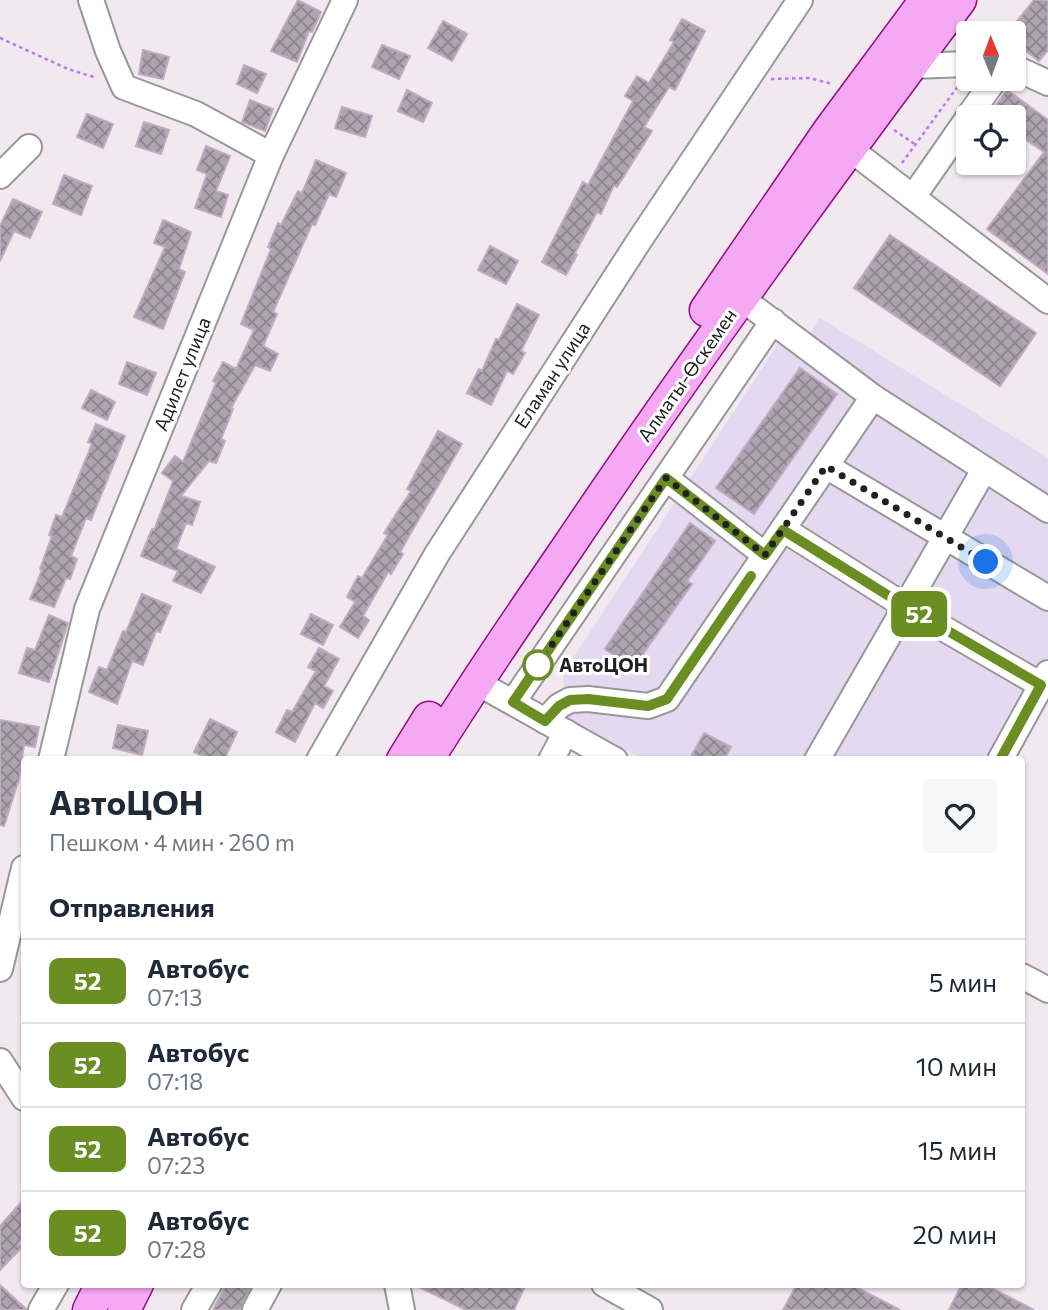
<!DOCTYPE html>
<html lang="ru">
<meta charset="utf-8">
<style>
body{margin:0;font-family:Commissioner,sans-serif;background:#f6f6f7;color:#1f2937;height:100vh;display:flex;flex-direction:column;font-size:26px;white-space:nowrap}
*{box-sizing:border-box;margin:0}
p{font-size:23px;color:#747a83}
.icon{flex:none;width:38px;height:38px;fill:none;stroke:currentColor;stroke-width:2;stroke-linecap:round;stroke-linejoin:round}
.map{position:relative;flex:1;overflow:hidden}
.drawer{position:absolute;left:21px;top:756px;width:1004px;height:532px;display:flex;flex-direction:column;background:#fff;border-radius:7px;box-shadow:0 2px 5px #0004}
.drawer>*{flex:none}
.badge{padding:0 14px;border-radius:10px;font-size:24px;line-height:46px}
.needle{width:46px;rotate:359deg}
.tools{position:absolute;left:956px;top:21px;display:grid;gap:14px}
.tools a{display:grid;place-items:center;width:70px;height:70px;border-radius:7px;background:#fff;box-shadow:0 2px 5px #0004;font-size:35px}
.you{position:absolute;width:35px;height:35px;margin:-18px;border:5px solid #fff;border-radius:50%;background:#1a73e8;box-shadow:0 0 0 10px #1a73e833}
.map>.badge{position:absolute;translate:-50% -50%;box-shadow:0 0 0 4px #fff}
h2{padding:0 28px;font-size:26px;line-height:63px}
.round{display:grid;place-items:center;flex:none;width:74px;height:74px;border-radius:7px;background:#f6f6f7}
.headline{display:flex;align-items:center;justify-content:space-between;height:119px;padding:0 28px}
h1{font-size:33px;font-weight:700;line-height:52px}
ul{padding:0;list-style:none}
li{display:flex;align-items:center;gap:21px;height:84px;padding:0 28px;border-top:2px solid #e0e1e3}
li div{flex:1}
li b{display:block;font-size:26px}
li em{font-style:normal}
li .badge{min-width:77px;font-weight:700;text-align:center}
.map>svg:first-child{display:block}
</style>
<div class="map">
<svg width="1048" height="1310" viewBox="0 0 1048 1310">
<defs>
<pattern id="building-cross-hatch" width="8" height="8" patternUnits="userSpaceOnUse" patternTransform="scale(1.75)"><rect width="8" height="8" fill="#ada4af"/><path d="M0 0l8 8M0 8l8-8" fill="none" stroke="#8c858e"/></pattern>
</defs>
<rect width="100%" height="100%" fill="#f1e8f0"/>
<!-- commercial -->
<path fill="#e4d9f0" d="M820,318L1048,458V668L998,759H644L565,718L563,674L783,336L802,347Z"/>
<!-- building -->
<g fill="url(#building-cross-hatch)" stroke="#bfacc1" stroke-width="2">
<path d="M298,0L321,12L312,32L309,31L297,62L271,51Z"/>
<path d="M1034,0H1048V50L1039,61L1013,41V26Z"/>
<path d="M682,19L705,31L675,90L669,87L644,127L652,131L617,187L614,185L601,214L597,212L575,253L577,255L566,275L542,262L583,182L588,185L633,101L625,96L637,76L649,83L674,42L670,40Z"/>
<path d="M443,21L467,34L452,61L428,48Z"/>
<path d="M382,45L410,56L399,79L372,67Z"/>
<path d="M143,50L169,57L163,79L139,74Z"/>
<path d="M244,65L266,74L257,93L237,84Z"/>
<path d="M407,90L432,103L423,122L398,111Z"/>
<path d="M1007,90L1048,120V274L987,229L1044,152L1013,131V117H987Z"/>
<path d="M250,100L273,109L265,131L242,122Z"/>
<path d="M342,107L372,116L365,137L335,128Z"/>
<path d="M87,114L113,124L103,148L77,137Z"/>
<path d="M144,122L169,130L161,154L136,146Z"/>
<path d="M206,146L230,156L216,191L228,195L221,217L195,208L207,174L197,170Z"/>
<path d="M316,160L346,173L336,197L329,194L315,225L312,224L273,312L277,314L263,346L278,354L270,371L255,365L231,408L233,409L221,439L225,441L216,463L209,461L181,496L200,502L192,525L186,523L176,549L215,567L201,593L173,581L178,571L141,556L152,529L154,530L173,481L162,473L175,456L183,462L216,383L213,381L223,362L236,369L254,330L241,324L271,249L268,247L278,223L281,225L298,191L302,193Z"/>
<path d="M64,175L92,186L81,215L53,204Z"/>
<path d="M13,199L42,212L30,238L14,231L0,261V226Z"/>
<path d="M163,220L191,232L179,269L185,272L163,329L134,317L165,247L154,243Z"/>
<path d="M890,235L1036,333L1000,386L854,288Z"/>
<path d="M490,246L518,261L506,284L478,270Z"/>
<path d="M517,304L539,315L521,351L525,353L513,374L507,371L491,405L467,393L479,369L482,371L496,339L499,340Z"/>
<path d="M127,362L156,373L147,395L119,384Z"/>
<path d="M800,368L837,394L754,514L716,488Z"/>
<path d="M91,390L115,402L107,420L82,408Z"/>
<path d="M96,424L125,436L91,520L86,518L71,556L77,559L70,579L66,578L54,607L30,599L42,570L40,569L52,536L49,535L56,515L62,517L92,444L88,442Z"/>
<path d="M438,431L462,444L400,552L403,554L391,574L388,572L363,616L369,620L358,638L340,627L355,602L347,597L358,576L362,578L388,535L384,533L411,491L407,489Z"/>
<path d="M690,523L715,541L687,581L692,584L633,668L605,649Z"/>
<path d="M142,594L171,606L160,632L156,631L143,665L132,661L117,704L89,692L99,667L107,670L123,631L126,632Z"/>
<path d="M311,614L333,625L323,645L301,634Z"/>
<path d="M49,615L68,623L49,682L19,673L27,648L35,650Z"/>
<path d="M319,648L339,659L324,686L333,691L323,708L315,703L295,742L276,732L287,710L292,712L316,671L308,667Z"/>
<path d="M210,719L237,732L224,760H210L194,752Z"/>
<path d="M0,720L39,727L35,747L24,745L19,779L4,826L0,825Z"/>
<path d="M118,725L148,731L142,755L113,748Z"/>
<path d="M704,733L731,747L724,760H689Z"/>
<path d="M24,1199V1236L18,1244L22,1247L0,1270V1226Z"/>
<path d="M226,1284H252L240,1310H213Z"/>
<path d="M413,1284H526L514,1310H466Z"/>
<path d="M797,1284H850L900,1310H783Z"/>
<path d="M962,1284H984L1034,1310H949Z"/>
<path d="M0,1285L26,1309V1310H0Z"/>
</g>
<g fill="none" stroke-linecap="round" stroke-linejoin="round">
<!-- minor casing -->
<g stroke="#989898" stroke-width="28">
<g id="minor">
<path d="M91,0L108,51L124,87L196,114L271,155"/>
<path d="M911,66L968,64"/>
<path d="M1013,67L1048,83"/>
<path d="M968,117L995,79"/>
<path d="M850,149L1048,301"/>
<path d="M0,176L29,147"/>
<path d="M913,197L968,118"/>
<path d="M741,298L873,397L1048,510"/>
<path d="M826,466L1048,598"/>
<path d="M666,478L765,555"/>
<path d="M783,529L905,606L1041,685"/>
<path d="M476,682L615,760"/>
<path d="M513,702L773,321"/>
<path d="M545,721L559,706L570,700L588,699L648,706L667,699L873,397"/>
<path d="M51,760L87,609L271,155L345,0"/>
<path d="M319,760L437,554L639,241L800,0"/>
<path d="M551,760L566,732"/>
<path d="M817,760L984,470"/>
<path d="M1000,760L1048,673"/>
<path d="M0,969L24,868"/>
<path d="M1022,976L1048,990"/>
<path d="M0,1061L24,1098"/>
<path d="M397,1284L402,1310"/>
<path d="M604,1284L650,1310"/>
<path d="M41,1310L56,1284"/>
<path d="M194,1310L209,1284"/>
<path d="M255,1310L269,1284"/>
</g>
</g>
<!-- major casing -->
<g stroke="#920c85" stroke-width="35">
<g id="major">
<path d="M706,310L829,131L926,0"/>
<path d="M403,760L429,718"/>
<path d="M427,760C472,687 520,617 568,547C693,361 825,180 960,0"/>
<path d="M89,1310L102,1284"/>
<path d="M124,1310L137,1284"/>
</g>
</g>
<!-- path -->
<g stroke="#b97af0" stroke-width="2.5" stroke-dasharray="3.5 3.5" stroke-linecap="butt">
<path d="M0,38L68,69L97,78"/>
<path d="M771,79L809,78L833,84"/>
<path d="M894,130L916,145"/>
<path d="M902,163L958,86"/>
</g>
<!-- minor -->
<use href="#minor" stroke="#fff" stroke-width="24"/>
<!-- major -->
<use href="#major" stroke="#f5a9f5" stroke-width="32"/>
</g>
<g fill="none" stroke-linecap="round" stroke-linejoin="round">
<!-- line casing -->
<g stroke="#fff" stroke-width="16">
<path id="line" d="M751,576L667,699L648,706L588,699L570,700L559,706L545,721L513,702L666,478L765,555L783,530L905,606L1041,685L1000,760"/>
</g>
<!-- line -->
<use href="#line" stroke="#6b8e23" stroke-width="10"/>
<!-- walk -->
<path stroke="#212121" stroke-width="7" stroke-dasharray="0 12.6" d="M538,665L666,478L765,555L826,466L986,562"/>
</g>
<!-- markers -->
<circle fill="#fff" stroke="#6b8e23" stroke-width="3.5" cx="538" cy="665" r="14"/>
<g text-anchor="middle" stroke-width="6" stroke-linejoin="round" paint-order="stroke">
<!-- street labels -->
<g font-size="19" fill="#212121" stroke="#fff">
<text transform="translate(182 374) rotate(-68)" y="7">Адилет улица</text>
<text transform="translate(552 375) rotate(-57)" y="7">Еламан улица</text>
<text transform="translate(687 375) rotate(-55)" y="7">Алматы-Өскемен</text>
</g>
<!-- stop labels -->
<g font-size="19" font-weight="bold" fill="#212121" stroke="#fff" text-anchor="start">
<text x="559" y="672">АвтоЦОН</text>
</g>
</g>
</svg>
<div class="tools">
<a><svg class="needle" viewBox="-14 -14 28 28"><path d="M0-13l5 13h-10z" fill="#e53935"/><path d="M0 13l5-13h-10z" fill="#747a83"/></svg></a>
<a><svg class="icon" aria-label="locate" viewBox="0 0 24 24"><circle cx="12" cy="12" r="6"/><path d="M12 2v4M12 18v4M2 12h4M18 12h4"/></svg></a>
</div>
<div class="you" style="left:986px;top:562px"></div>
<b class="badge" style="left:919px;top:614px;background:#6b8e23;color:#fff">52</b>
<section class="drawer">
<div class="headline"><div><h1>АвтоЦОН</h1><p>Пешком · 4 мин · 260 m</p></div><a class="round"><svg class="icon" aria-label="heart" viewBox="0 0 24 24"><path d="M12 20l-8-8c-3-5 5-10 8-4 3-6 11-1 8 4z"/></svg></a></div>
<h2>Отправления</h2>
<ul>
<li><span class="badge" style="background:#6b8e23;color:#fff">52</span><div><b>Автобус</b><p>07:13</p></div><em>5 мин</em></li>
<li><span class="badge" style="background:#6b8e23;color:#fff">52</span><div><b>Автобус</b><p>07:18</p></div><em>10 мин</em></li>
<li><span class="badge" style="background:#6b8e23;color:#fff">52</span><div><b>Автобус</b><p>07:23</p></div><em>15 мин</em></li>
<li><span class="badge" style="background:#6b8e23;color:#fff">52</span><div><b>Автобус</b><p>07:28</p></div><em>20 мин</em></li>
</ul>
</section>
</div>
